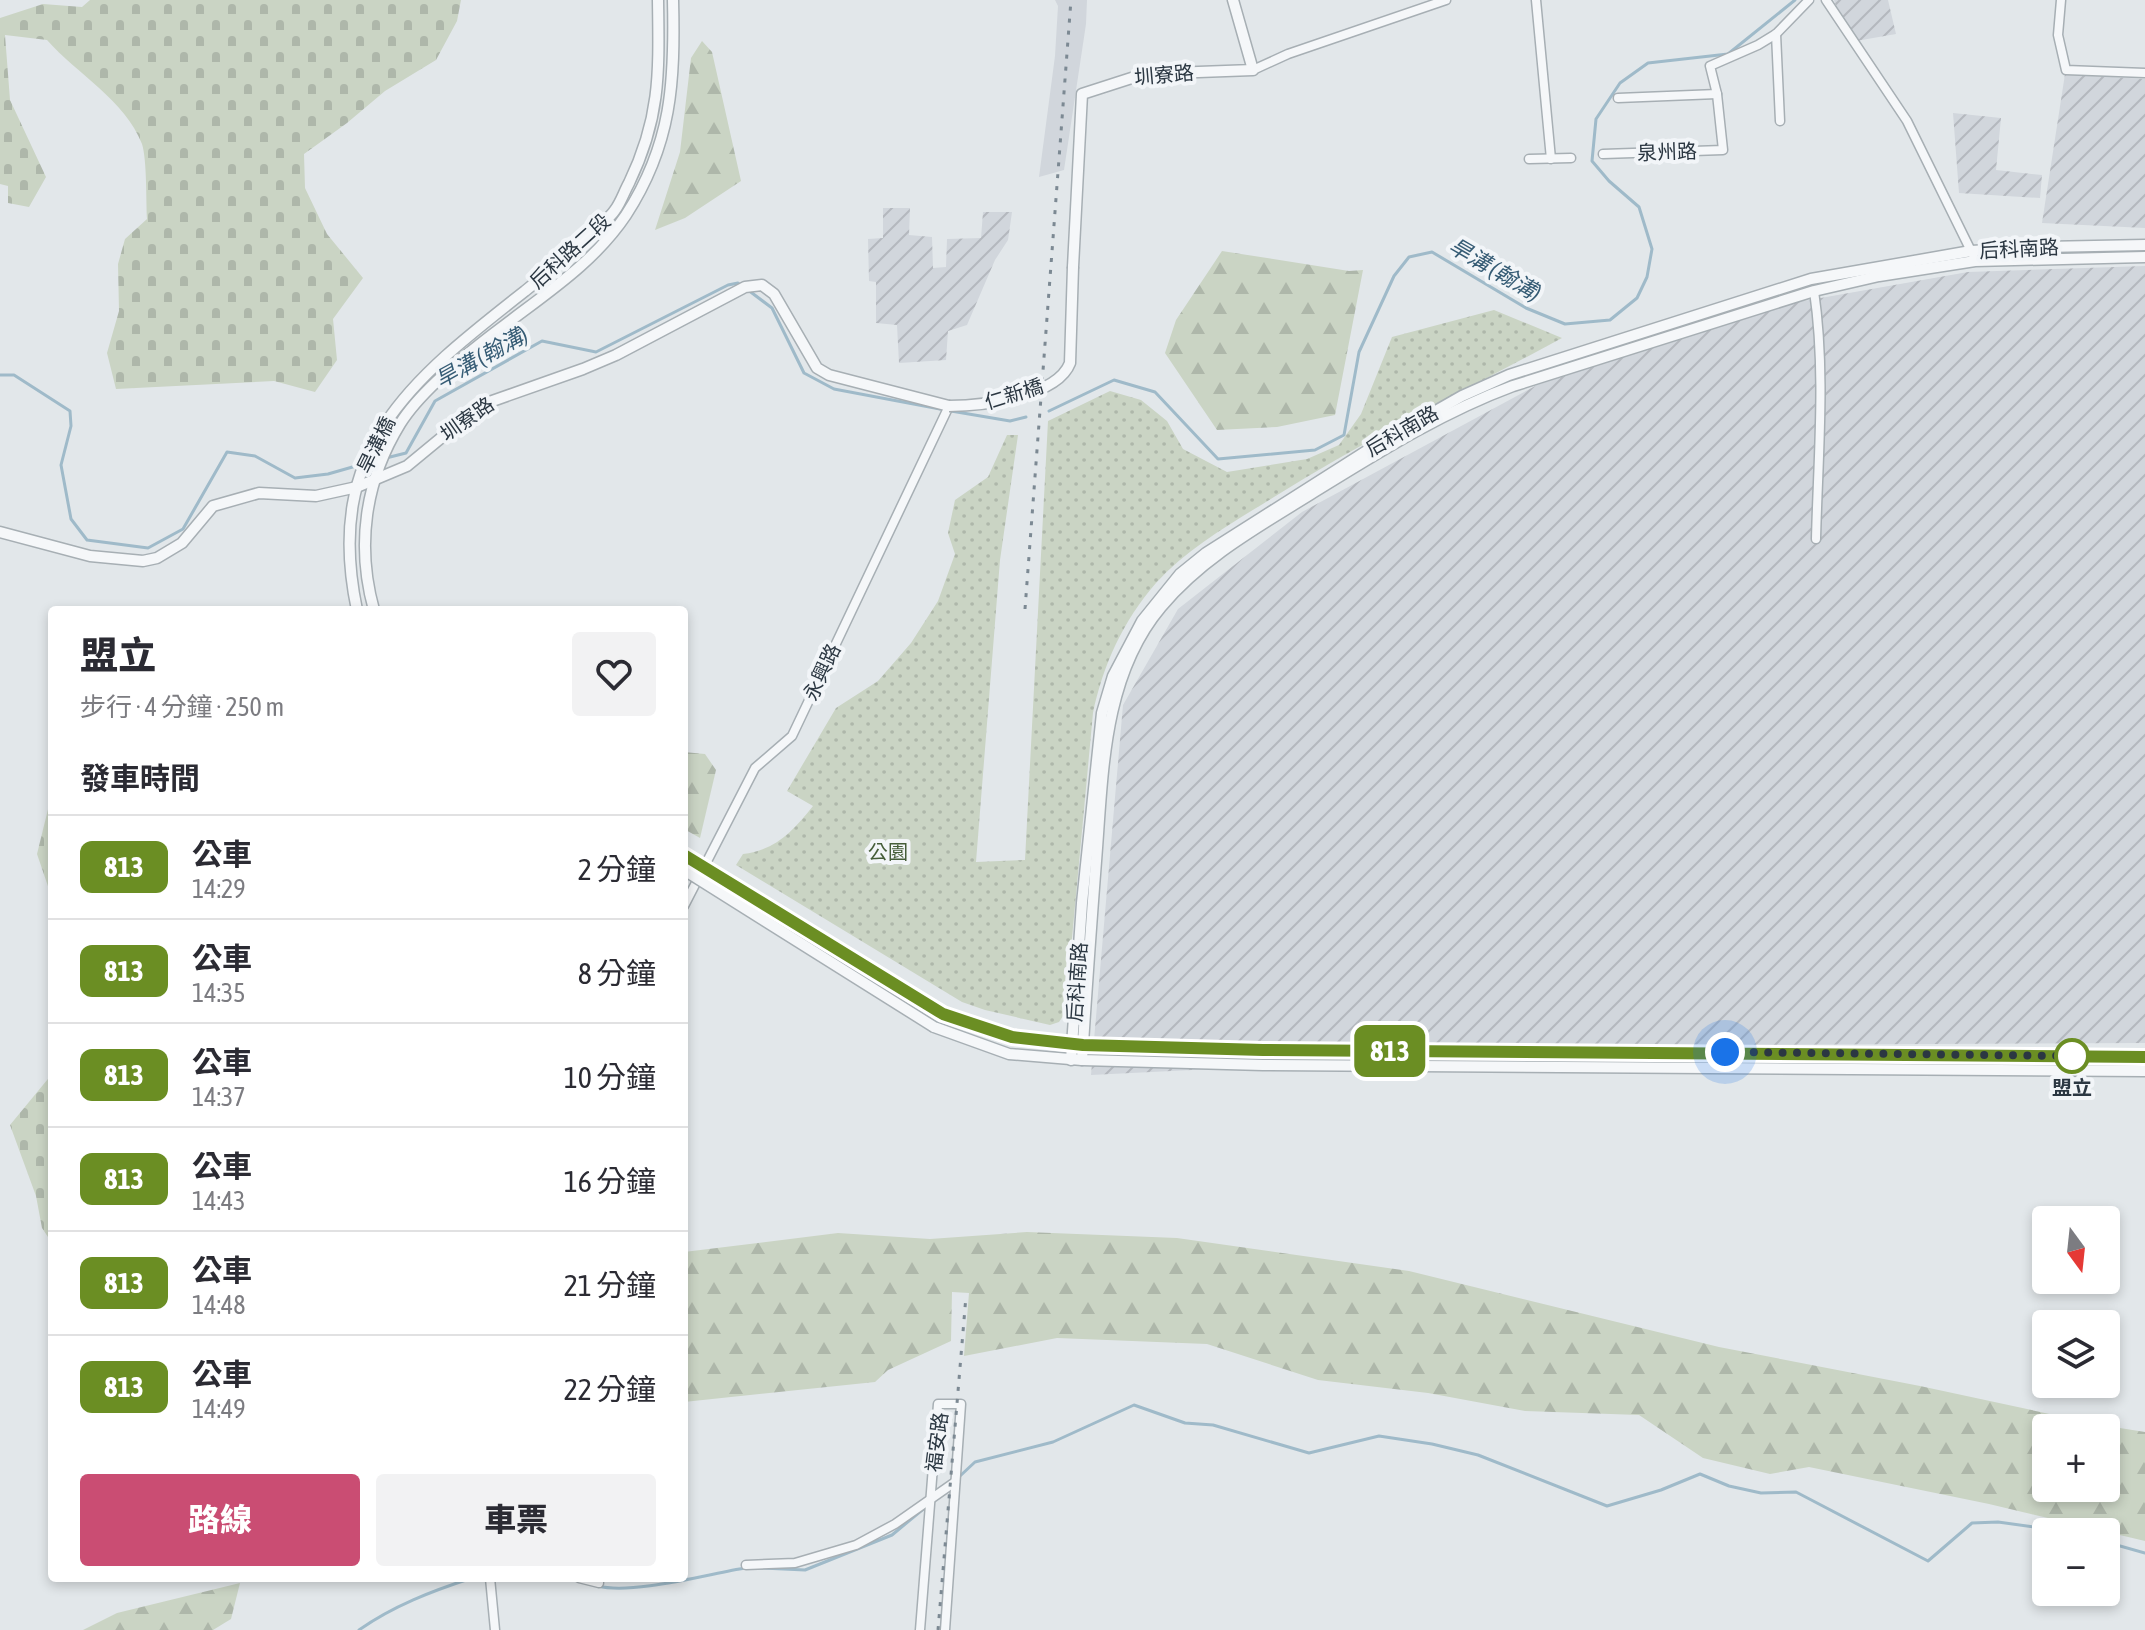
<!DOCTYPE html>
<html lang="zh-TW">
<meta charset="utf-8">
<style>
body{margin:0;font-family:"Asap Condensed","Noto Sans TC",sans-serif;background:#f2f2f3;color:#2b2b33;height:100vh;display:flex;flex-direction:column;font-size:30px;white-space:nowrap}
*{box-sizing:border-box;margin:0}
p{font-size:26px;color:#7c7c81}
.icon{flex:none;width:44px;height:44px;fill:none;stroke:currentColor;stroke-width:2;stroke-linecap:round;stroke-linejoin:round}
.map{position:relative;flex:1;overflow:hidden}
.details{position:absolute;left:48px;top:606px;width:640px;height:976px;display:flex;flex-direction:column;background:#fff;border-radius:8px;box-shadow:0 4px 12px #0003}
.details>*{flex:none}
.badge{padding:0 16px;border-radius:12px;font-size:28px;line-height:52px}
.needle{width:52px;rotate:165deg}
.fabs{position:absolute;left:2032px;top:1206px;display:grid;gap:16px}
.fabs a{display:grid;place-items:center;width:88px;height:88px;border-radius:8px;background:#fff;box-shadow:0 4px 12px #0003;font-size:40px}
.you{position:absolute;width:40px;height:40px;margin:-20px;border:6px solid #fff;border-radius:50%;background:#1a73e8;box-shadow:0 0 0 12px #1a73e833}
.map>.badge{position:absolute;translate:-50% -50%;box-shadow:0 0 0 4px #fff}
h2{padding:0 32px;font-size:30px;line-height:72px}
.round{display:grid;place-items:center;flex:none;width:84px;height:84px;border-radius:8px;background:#f2f2f3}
.head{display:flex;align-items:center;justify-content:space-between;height:136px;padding:0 32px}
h1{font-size:38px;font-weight:800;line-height:60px}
.button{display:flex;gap:16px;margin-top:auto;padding:16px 32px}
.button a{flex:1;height:92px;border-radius:8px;background:#ca4d73;color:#fff;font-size:32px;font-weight:800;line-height:92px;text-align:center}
.button a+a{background:#f2f2f3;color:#2b2b33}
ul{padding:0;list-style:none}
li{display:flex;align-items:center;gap:24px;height:104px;padding:0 32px;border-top:2px solid #e1e1e2}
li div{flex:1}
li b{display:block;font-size:30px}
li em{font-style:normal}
li .badge{min-width:88px;font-weight:700;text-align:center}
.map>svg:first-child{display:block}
</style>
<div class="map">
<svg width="2145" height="1630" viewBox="0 0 2145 1630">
<defs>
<pattern id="industrial-furrows" width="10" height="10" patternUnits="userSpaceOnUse" patternTransform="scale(2)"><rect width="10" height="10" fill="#d1d6dc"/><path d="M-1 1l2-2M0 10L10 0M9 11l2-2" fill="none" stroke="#b4b8be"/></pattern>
<pattern id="forest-firs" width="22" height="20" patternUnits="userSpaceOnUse" patternTransform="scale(2)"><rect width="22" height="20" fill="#cad4c4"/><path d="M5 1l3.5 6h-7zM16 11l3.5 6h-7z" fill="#aeb7aa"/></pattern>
<pattern id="cemetery-stones" width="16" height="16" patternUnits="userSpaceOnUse" patternTransform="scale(2)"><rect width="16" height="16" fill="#cad4c4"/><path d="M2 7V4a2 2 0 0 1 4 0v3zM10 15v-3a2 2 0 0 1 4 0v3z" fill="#aeb7aa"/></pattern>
<pattern id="park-dots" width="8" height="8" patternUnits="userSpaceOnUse" patternTransform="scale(2)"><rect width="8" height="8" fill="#cad4c4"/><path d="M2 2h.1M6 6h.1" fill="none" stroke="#aeb7aa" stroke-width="1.8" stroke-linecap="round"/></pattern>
</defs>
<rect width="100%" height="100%" fill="#e2e7ea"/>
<!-- built -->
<path fill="#d1d6dc" d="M1055,0H1087L1086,24L1064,170L1039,177L1055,56L1058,6Z"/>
<!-- industrial -->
<g fill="url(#industrial-furrows)">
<path d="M1834,0H1888L1896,34L1856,41L1840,18Z"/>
<path d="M2065,74L2145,79V228L2042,223Z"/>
<path d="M1953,113L2001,118L1996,170L2042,175L2040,198L1959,193Z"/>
<path d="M883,208H910L909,235L932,237L933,268L946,267L947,239L981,238L983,212H1012L1008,240L995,260L967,325L948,331L946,360L899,363L897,325L876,323V282L869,281L868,239L883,238Z"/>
<path d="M2145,266V1043L1699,1045L1091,1075L1123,705L1178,609L1302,512L1537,385L1781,305L1968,272Z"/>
</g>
<!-- forest -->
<g fill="url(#forest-firs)" fill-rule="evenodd">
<path d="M702,41L712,52L741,181L685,218L655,230L680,152L691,58Z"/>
<path d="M1222,251L1349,271L1363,270L1335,415L1277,427L1217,430L1165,353L1176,320Z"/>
<path d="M684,752L705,754L716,770L700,838L684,829Z"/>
<path d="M1027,1232L1177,1238L1409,1271L1719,1347L1920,1386L2101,1425L2145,1432V1541L1989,1504L1809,1467L1770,1474L1703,1458L1639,1415L1525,1411L1428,1393L1318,1380L1207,1344L1057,1338L964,1356L969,1293L952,1292L951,1341L888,1370L875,1382L684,1402V1252L838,1233L930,1239ZM2106,1428V1488H2046V1428Z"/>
<path d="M240,1583L231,1619L213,1630H83L117,1613Z"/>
</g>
<!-- cemetery -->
<g fill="url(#cemetery-stones)">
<path d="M90,0H461L457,21L436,60L385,91L347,123L304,154L305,188L327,234L363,278L333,319L337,360L315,392L274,381L116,389L107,353L119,311L118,264L125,239L147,219C146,200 147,160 142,144C125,100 77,74 47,40L5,35L10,100L46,177L29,207L8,203V186L0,184V18L43,4L82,7Z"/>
<path d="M52,793V898L37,854Z"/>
<path d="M52,1074V1243L42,1228L36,1196L10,1125Z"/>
</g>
<!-- park -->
<path fill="url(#park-dots)" d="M1494,310L1562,338C1466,390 1367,439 1274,497C1232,523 1189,547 1156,583C1123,621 1103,665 1093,713L1065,1013L1059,1022L1050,1025L985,1010L962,1002L736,865L743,854C776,850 793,831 813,806L787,791L836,708L878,681L911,643L938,601L955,554L948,533L955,500L988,477L1007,435H1018L1000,560L976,862L1025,860L1048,421L1110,391L1141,400L1167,421L1183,449L1227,472L1307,459L1339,445L1361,414L1392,337Z"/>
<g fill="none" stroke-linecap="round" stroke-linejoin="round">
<!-- stream -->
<g stroke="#9fbac9" stroke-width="3">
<path d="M748,290L772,308L804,373L834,389L940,409"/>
<path d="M0,375H14L70,411L71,426L61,465L71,519L87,540L148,548L183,529L227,452L255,456L295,478L328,474L363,464"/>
<path d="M951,411L1010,421L1026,417"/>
<path d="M1049,411L1114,380L1155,392L1218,459L1315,450L1344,435L1359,352L1394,276L1409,257L1432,252L1526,308L1565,324L1610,320L1637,298L1647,277L1652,249L1639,207L1609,181L1592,161L1596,119L1620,83L1648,63L1728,54L1795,0"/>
<path d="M386,458L406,453L435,401L542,341L596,352L728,285L738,283L741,286"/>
<path d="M960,1476L975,1462L1053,1442L1134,1405L1185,1423L1213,1425L1309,1453L1379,1436L1432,1444L1478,1455L1607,1506L1661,1490L1700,1474L1729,1486L1761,1493L1796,1492L1928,1561L1972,1523L1998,1522L2071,1532"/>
<path d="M2106,1542L2145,1553"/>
<path d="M760,1568L805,1570L892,1535L927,1506"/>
<path d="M598,1586C632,1595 708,1574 745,1568"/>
<path d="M359,1630C393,1606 432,1591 472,1578"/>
</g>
<!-- minor casing -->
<g stroke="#a7afb4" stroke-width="11">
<g id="minor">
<path d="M1536,0L1551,159"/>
<path d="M1826,0L1907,121L1973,255"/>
<path d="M2061,0L2058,35L2066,70L2145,73"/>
<path d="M1776,34L1780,121"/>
<path d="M1253,70L1288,54L1446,0"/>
<path d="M1618,98L1717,94"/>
<path d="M1603,154L1723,150L1717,94L1710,66L1758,45L1776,34L1809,0"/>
<path d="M1529,159L1571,158"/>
<path d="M1814,291C1826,372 1818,457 1816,539"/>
<path d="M684,906L755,768L792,736L949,406"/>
<path d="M746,1565L795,1563L856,1545L895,1524L955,1482"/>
<path d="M490,1578L495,1630"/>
<path d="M579,1578L599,1583"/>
<path d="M920,1630L938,1404H961L945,1630"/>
</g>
</g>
<!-- tertiary casing -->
<g stroke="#a7afb4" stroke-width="13">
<g id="tertiary">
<path d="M1073,267L1082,94L1144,74L1253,70L1233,0"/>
<path d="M0,532L90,556L143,561L157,558L182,543L213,506L259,493L316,496L357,487L407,466L481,405L583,369L616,355L745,287L762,285L774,294L817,368L829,375L949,406"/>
<path d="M357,610C323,449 410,381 525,291C549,272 571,253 593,231C600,225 610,218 615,210C621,202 624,192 629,183C661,117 659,71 658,0"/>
<path d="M374,610C356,546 365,481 400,424C421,390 469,352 501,328C545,294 594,263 626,215C672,144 675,82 673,0"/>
<path d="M943,1014L1012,1037L1083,1045L1263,1050L2145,1057"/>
<path d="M934,1027L1009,1054L1082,1060L1263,1065L2145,1071"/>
<path d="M1071,1060L1082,903L1102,713L1113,676L1142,621L1180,574L1206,553L1376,445L1462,396L1509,375L1811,279L1971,251L2044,247L2145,245"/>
<path d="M1082,1060C1086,994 1091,927 1096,861C1103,775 1102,677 1161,607C1202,558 1258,527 1311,494C1376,454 1440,413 1513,386L1814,291L1879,276L1975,261L2145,257"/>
</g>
</g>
<!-- minor -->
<use href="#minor" stroke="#f5f7f9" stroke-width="8"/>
<!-- tertiary -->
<use href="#tertiary" stroke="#f5f7f9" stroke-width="10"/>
<!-- rail -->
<g stroke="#7c8993" stroke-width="3" stroke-dasharray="4 8" stroke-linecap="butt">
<path d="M1025,609L1071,0"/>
<path d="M938,1630L966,1296"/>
</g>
<!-- tertiary-bridge casing -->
<g stroke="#a7afb4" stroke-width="13" stroke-linecap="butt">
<g id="tertiary-bridge">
<path d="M949,406C981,406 1057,397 1070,363L1073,267"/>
<path d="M684,855L943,1014"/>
<path d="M684,870L934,1027"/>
</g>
</g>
<!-- tertiary-bridge -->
<use href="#tertiary-bridge" stroke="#f5f7f9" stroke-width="10"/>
</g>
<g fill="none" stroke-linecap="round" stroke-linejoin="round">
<!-- line casing -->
<g stroke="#fff" stroke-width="18">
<path id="line" d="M684,855L943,1014L1012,1037L1083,1045L1263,1050L2145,1057"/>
</g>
<!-- line -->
<use href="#line" stroke="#6b8e23" stroke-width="12"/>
<!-- walk -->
<path stroke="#2b3742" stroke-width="8" stroke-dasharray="0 14.4" d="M1725,1052L2072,1056"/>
</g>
<!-- markers -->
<circle fill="#fff" stroke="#6b8e23" stroke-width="4" cx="2072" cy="1056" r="16"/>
<g text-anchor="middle" stroke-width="8" stroke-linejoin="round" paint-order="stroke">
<!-- street labels -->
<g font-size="20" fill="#2b3742" stroke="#f2f5f8">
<text transform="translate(1164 75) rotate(-5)" y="7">圳寮路</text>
<text transform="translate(1667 152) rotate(-2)" y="7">泉州路</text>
<text transform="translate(2019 249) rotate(-3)" y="7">后科南路</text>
<text transform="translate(570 251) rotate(-42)" y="7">后科路二段</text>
<text transform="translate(1014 394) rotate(-17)" y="7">仁新橋</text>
<text transform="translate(467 419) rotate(-35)" y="7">圳寮路</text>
<text transform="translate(1402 431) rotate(-30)" y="7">后科南路</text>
<text transform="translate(376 445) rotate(-64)" y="7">旱溝橋</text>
<text transform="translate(822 672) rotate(-65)" y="7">永興路</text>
<text transform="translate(1077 982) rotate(-86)" y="7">后科南路</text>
<text transform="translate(937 1442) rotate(-83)" y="7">福安路</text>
</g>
<!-- park labels -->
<g font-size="20" fill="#455d39" stroke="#f2f5f8">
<text x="888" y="859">公園</text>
</g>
<!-- stop labels -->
<g font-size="20" font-weight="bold" fill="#2b3742" stroke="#f2f5f8">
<text x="2072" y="1095">盟立</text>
</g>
<!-- water labels -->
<g font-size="22" font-style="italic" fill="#365c75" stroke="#f2f5f8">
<text transform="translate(1495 269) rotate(30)" y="8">旱溝 (翰溝)</text>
<text transform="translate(481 357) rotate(-29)" y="8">旱溝 (翰溝)</text>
</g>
</g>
</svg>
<div class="fabs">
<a><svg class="needle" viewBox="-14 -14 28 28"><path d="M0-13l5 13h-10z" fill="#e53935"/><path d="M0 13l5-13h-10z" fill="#7c7c81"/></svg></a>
<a><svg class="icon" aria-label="layers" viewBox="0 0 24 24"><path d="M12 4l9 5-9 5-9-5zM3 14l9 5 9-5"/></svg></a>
<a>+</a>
<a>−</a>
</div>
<div class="you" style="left:1725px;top:1052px"></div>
<b class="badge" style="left:1390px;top:1051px;background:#6b8e23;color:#fff">813</b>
<section class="details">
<div class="head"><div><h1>盟立</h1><p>步行 · 4 分鐘 · 250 m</p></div><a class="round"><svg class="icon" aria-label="heart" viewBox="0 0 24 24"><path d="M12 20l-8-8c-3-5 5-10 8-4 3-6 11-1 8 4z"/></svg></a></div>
<h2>發車時間</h2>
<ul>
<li><span class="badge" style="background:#6b8e23;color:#fff">813</span><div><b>公車</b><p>14:29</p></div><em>2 分鐘</em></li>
<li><span class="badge" style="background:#6b8e23;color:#fff">813</span><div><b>公車</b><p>14:35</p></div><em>8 分鐘</em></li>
<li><span class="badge" style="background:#6b8e23;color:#fff">813</span><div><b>公車</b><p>14:37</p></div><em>10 分鐘</em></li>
<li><span class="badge" style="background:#6b8e23;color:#fff">813</span><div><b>公車</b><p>14:43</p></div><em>16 分鐘</em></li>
<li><span class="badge" style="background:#6b8e23;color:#fff">813</span><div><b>公車</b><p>14:48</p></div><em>21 分鐘</em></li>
<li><span class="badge" style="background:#6b8e23;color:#fff">813</span><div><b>公車</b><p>14:49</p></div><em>22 分鐘</em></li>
</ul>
<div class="button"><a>路線</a><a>車票</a></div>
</section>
</div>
